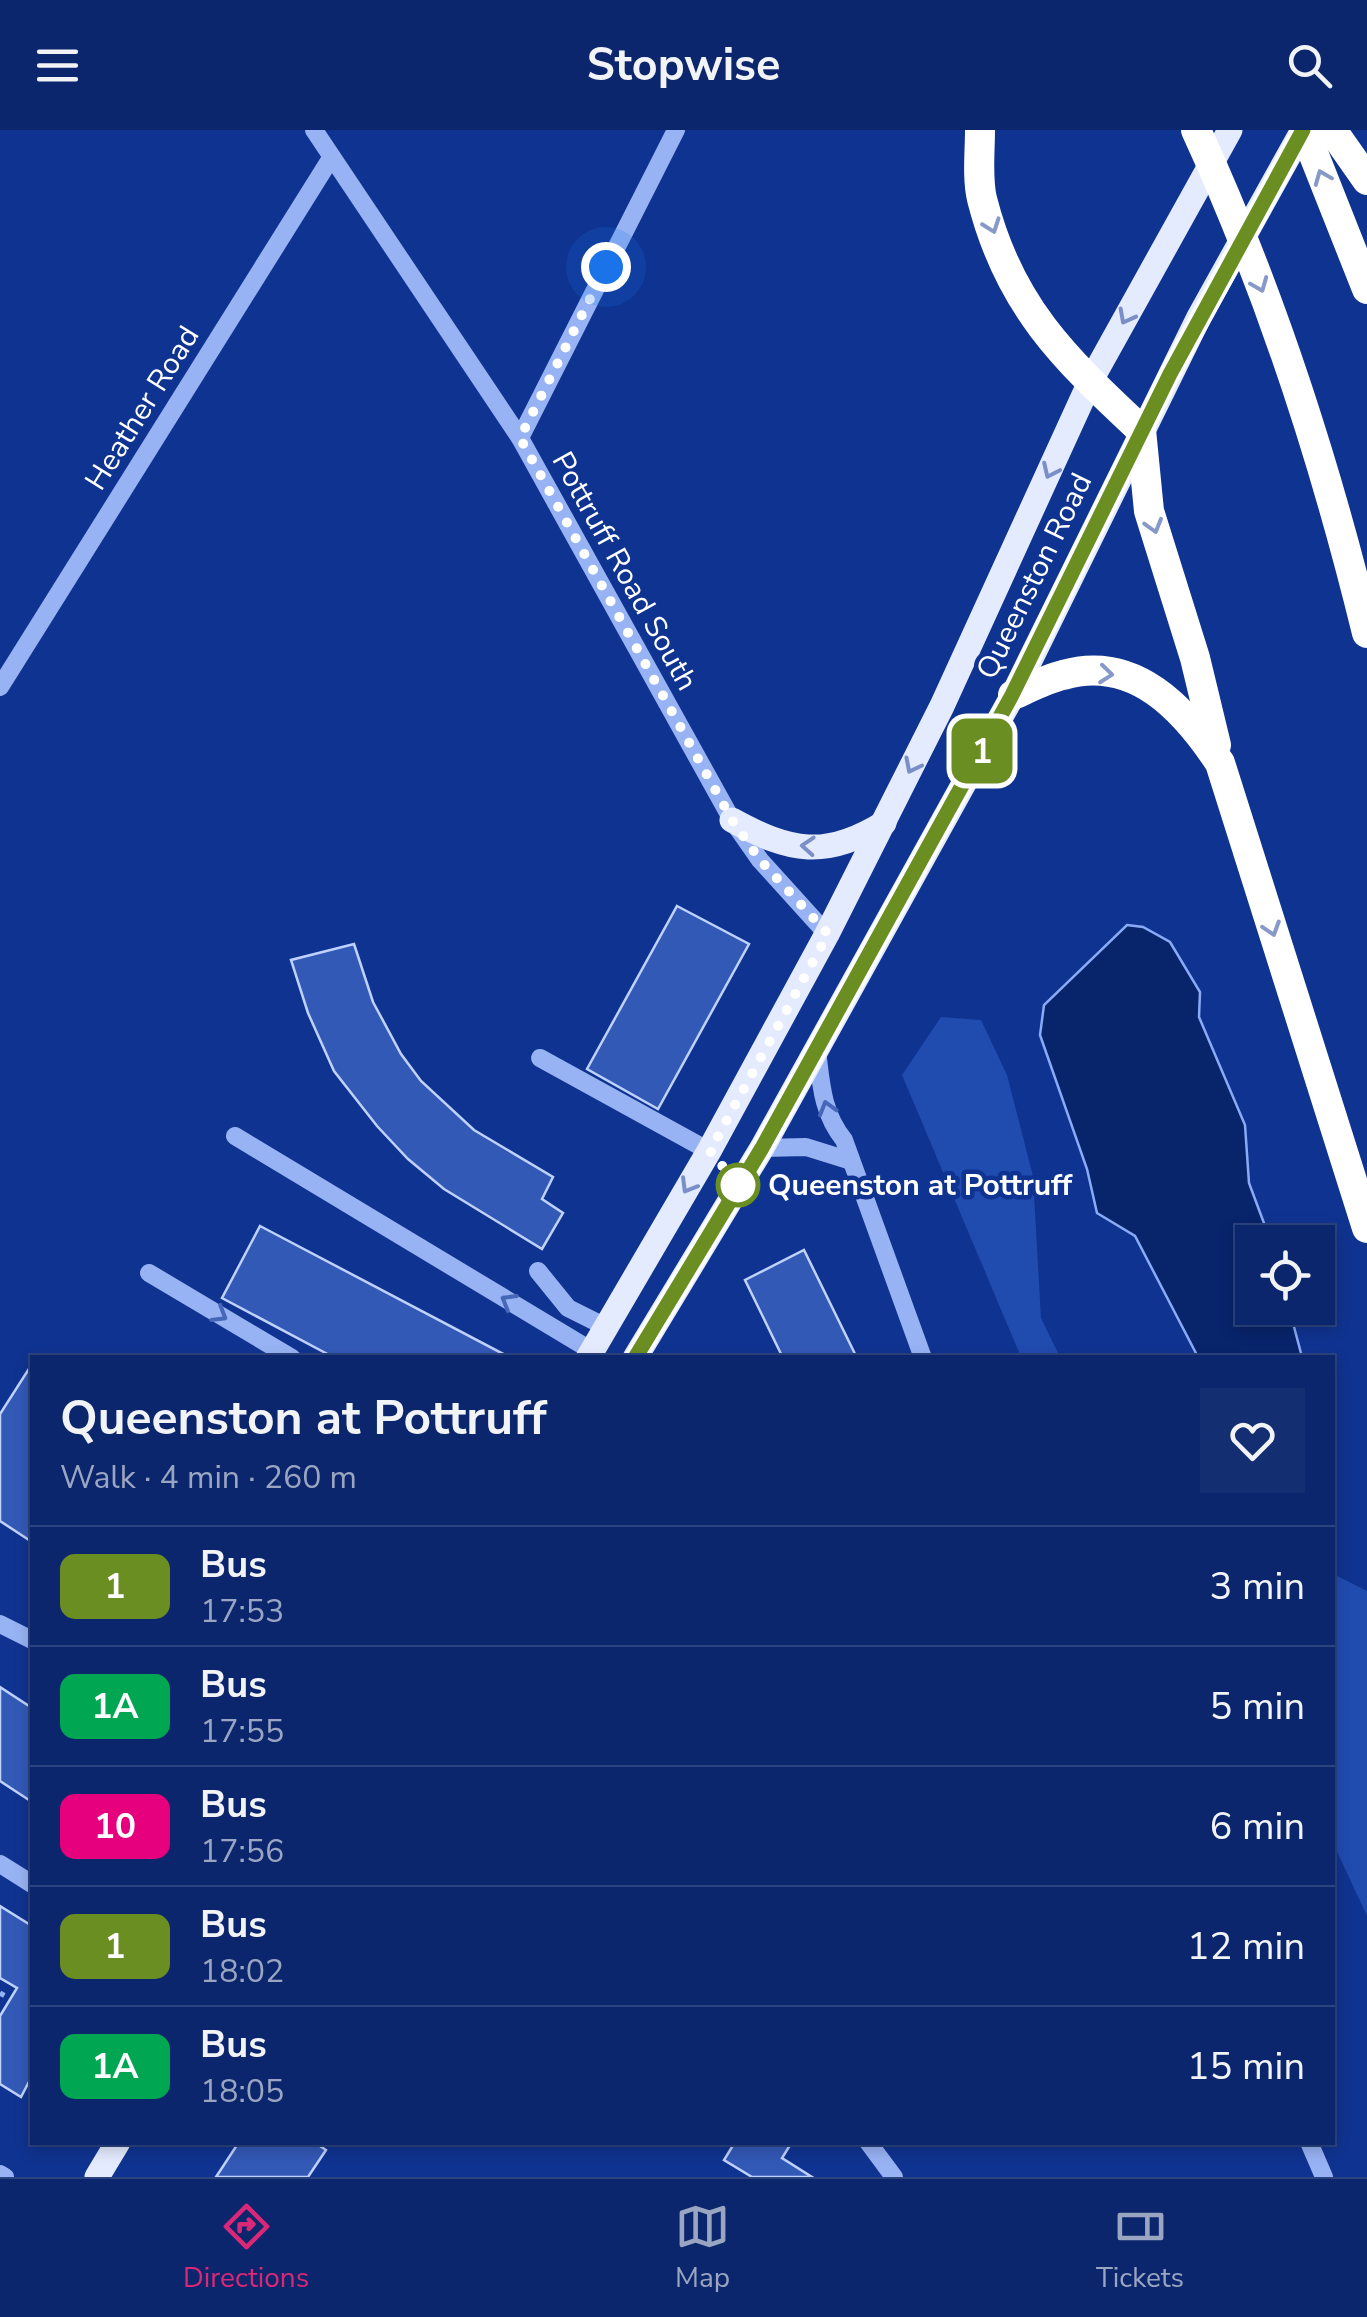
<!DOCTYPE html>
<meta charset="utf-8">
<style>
body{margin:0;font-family:"Nunito Sans",sans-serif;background:#142e72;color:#f1f3f6;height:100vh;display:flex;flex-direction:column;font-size:38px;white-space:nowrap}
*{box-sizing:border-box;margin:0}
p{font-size:32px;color:#9aa5c2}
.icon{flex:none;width:55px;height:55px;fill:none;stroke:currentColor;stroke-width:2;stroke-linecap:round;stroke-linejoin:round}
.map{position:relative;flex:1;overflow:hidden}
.panel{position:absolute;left:30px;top:1225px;width:1305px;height:790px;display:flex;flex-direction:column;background:#0b266c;border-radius:0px;box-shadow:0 5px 15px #0003,0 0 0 2px #2b437f}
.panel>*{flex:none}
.badge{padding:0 20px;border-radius:15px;font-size:35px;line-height:65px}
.fabs{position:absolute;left:1235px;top:1095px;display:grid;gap:20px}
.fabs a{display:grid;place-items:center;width:100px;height:100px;border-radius:0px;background:#0b266c;box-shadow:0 5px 15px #0003,0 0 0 2px #2b437f;font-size:50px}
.you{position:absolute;width:50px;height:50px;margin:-25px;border:8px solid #fff;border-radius:50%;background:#1a73e8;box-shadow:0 0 0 15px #1a73e833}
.map>.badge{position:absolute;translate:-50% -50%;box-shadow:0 0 0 5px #fff}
.round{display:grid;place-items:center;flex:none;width:105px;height:105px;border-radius:0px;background:#142e72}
.headline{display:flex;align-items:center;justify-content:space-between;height:170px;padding:0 30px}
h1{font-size:48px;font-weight:700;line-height:75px}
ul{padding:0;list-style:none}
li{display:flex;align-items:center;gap:30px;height:120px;padding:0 30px;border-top:2px solid #2b437f}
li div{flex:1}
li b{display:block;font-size:38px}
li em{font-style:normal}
li .badge{min-width:110px;font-weight:700;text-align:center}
header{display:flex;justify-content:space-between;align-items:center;height:130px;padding:0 30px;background:#0b266c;font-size:45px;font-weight:700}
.tab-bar{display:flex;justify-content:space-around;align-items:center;height:140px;border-top:2px solid #2b437f;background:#0b266c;font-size:28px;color:#9aa5c2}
.tab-bar a{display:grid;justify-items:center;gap:5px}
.tab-bar .selected{color:#db2777}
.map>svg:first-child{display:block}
</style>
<header><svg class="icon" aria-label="menu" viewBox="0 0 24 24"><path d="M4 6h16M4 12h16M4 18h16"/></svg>Stopwise<svg class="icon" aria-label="search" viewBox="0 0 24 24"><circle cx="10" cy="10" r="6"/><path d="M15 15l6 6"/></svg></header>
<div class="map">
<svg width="1367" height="2047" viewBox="0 0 1367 2047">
<rect width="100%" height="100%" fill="#0f3390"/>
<!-- green -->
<g fill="#204baf">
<path d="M941,887L981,890L1007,945L1033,1046L1041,1188L1060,1227H1021L902,945Z"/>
<path d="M1333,1444L1367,1461V1786L1333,1713Z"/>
</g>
<!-- water -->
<path fill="#08246b" stroke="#89abf7" stroke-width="2.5" d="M1127,795L1143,797L1170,812L1200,862L1199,887L1245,995L1249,1053L1271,1112H1252V1178H1289L1302,1227H1198L1135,1106L1097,1083L1087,1039L1040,905L1044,875Z"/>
<!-- building -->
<g fill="#3359b7" stroke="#bfd2fe" stroke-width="2.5">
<path d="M677,776L749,814L658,979L587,939Z"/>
<path d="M354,814L373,872L401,924L421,951L474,1000L553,1047L542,1069L563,1083L542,1119L444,1059L408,1029L377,996L334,941L308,883L291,830Z"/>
<path d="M260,1096L511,1228H335L222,1168Z"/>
<path d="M804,1120L857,1228H783L745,1150Z"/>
<path d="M32,1234V1412L0,1391V1284Z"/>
<path d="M0,1557L32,1578V1672L0,1651Z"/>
<path d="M0,1776L32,1796V1946L21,1967L0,1954V1886L17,1858L0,1848Z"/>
<path d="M239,2012H314L326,2020L308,2047H216Z"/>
<path d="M735,2012H792L782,2028L812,2047H752L724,2030Z"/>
</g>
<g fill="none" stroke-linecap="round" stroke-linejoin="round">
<!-- path -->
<path stroke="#98b3f4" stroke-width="5" stroke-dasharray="5 8" stroke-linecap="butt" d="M0,1863L7,1867"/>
<!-- minor -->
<g stroke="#98b3f4" stroke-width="18">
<path d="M314,0L520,308L732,690L760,730L827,804"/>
<path d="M520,308L676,0"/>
<path d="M0,557L331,28"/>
<path d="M817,920C821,953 822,983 844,1010L923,1228"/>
<path d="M540,928L709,1021"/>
<path d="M235,1006L592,1221"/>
<path d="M762,1018L806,1017L851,1031"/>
<path d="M538,1141L568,1178L606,1197"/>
<path d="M149,1143L292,1228"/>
<path d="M0,1494L32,1510"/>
<path d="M0,1734L32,1754"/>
<path d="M868,2012L894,2047"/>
<path d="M1309,2012L1324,2047"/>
<path d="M0,2044L5,2047"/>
</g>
<!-- major -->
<g stroke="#e4ebff" stroke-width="25">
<path d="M732,690C790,722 826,729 884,693"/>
<path d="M588,1228L709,1021L827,804L942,576L1090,252L1230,0"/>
<path d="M635,1228L762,1018L1013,565L1199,187L1303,0"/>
<path d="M97,2047L118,2012"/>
</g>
<!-- highway -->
<g stroke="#fff" stroke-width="30">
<path d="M980,0C980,22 977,48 982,69C1009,176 1064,228 1141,300L1149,381L1195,528L1216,615"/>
<path d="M1196,0C1270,161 1325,331 1367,503"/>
<path d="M1304,0L1367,159"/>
<path d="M1332,0L1367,50"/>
<path d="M1013,565C1029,558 1046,549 1063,545C1135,524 1185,580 1220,633L1367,1098"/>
</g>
</g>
<!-- one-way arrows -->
<defs><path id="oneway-chevron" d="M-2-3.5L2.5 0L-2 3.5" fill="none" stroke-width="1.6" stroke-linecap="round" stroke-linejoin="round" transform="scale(2.5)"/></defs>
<g stroke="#8799c8">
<use href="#oneway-chevron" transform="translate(1322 47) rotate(-112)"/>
<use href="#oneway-chevron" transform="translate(992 96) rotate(70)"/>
<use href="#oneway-chevron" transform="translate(1260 155) rotate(68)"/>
<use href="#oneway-chevron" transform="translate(1154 396) rotate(74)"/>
<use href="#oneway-chevron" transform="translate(1106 544) rotate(6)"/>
<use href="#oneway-chevron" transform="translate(1272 799) rotate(72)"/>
</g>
<g stroke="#7a8fc8">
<use href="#oneway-chevron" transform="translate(1126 187) rotate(118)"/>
<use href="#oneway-chevron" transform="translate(1050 341) rotate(115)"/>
<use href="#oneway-chevron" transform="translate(912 636) rotate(117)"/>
<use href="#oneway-chevron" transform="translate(808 716) rotate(-176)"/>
<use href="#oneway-chevron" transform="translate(688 1056) rotate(121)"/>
</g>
<g stroke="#4666b8">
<use href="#oneway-chevron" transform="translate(827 978) rotate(-106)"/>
<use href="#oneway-chevron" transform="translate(508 1171) rotate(-149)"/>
<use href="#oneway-chevron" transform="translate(220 1185) rotate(31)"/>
</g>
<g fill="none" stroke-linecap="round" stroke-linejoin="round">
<!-- line casing -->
<g stroke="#fff" stroke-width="22">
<path id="line" d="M635,1228L762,1018L1012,565L1170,244L1303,0"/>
</g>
<!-- line -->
<use href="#line" stroke="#6b8e23" stroke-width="15"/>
<!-- walk -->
<path stroke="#fff" stroke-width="10" stroke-dasharray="0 18" d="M606,137L520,308L732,690L760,730L828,804L710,1021L738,1055"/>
</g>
<!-- markers -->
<circle fill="#fff" stroke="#6b8e23" stroke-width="5" cx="738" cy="1055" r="20"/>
<g text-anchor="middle" stroke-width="9" stroke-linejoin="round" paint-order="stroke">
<!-- street labels -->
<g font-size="30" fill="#fff" stroke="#0f3390">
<text transform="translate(142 278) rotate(-58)" y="10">Heather Road</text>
<text transform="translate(625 441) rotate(61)" y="10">Pottruff Road South</text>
<text transform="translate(1034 446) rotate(-64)" y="10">Queenston Road</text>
</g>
<!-- stop labels -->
<g font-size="30" font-weight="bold" fill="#fff" stroke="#0f3390" text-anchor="start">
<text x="768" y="1065">Queenston at Pottruff</text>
</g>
</g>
</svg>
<div class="fabs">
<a><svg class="icon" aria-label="locate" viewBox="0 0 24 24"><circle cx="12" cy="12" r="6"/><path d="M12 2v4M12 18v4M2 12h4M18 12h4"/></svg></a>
</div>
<div class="you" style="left:606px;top:137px"></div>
<b class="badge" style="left:982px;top:621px;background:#6b8e23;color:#fff">1</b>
<section class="panel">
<div class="headline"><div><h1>Queenston at Pottruff</h1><p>Walk · 4 min · 260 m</p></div><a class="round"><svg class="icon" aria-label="heart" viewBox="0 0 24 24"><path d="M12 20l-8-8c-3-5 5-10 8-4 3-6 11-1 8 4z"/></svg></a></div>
<ul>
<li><span class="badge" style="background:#6b8e23;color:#fff">1</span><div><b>Bus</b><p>17:53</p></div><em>3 min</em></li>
<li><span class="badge" style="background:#00a651;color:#fff">1A</span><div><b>Bus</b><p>17:55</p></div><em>5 min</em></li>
<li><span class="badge" style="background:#e6007e;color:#fff">10</span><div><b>Bus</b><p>17:56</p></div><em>6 min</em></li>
<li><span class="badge" style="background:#6b8e23;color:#fff">1</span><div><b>Bus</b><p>18:02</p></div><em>12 min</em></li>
<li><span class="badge" style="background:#00a651;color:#fff">1A</span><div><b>Bus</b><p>18:05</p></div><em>15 min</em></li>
</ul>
</section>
</div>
<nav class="tab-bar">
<a class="selected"><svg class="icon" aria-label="directions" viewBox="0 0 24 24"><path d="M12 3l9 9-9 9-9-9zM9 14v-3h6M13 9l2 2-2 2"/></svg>Directions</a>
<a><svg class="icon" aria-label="map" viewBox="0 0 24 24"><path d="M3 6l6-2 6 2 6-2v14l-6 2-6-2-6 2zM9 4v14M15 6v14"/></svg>Map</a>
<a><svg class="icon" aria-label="tickets" viewBox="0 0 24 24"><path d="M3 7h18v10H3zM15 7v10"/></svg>Tickets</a>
</nav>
